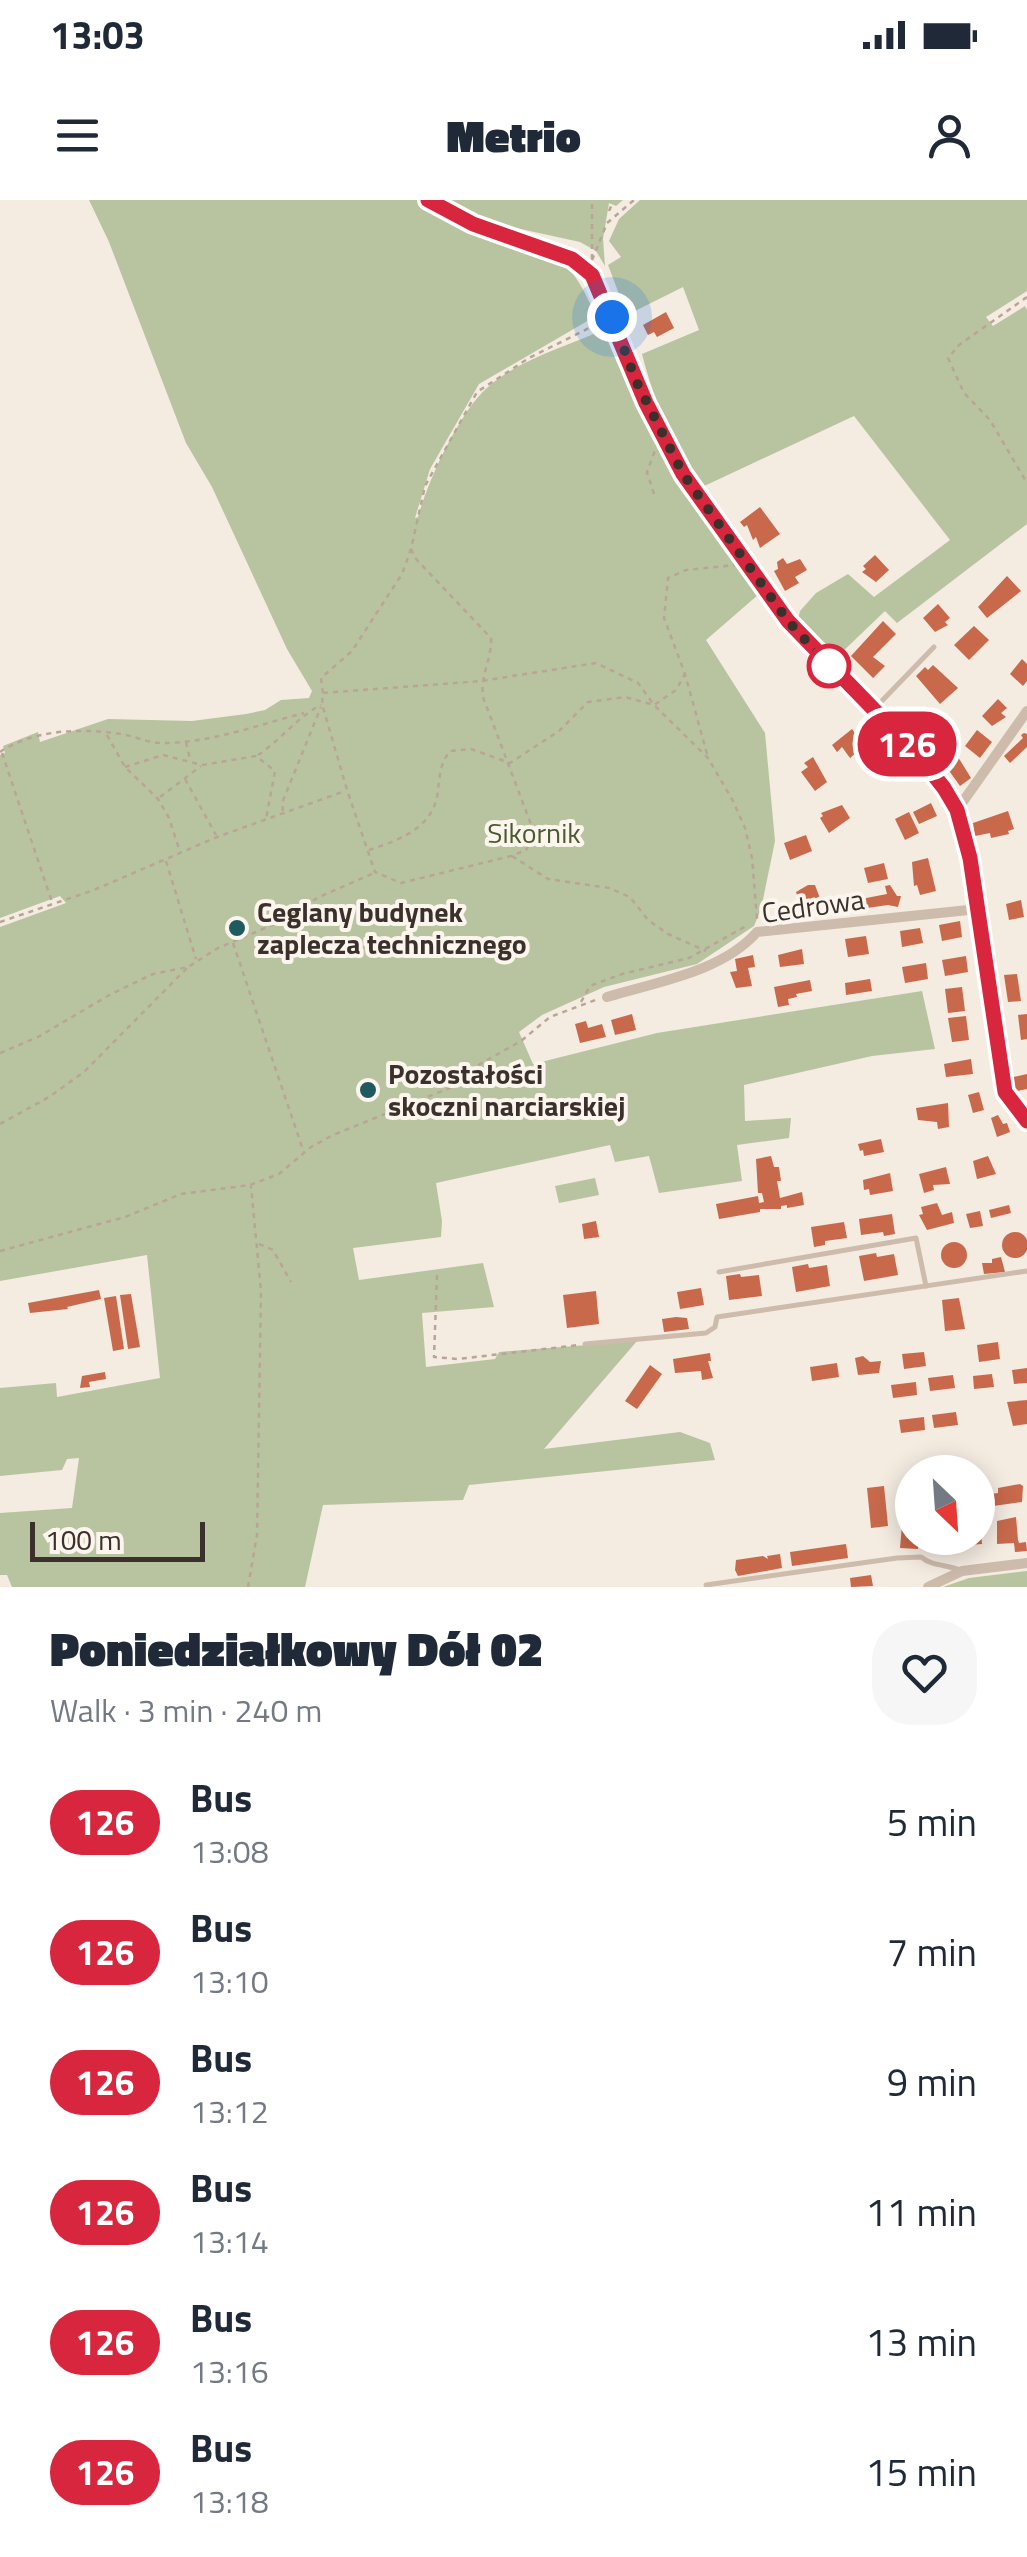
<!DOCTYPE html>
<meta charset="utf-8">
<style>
body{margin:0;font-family:"Titillium Web",sans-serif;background:#f6f6f7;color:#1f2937;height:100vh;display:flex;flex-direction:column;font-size:38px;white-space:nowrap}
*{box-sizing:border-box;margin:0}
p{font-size:32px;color:#747a83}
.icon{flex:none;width:55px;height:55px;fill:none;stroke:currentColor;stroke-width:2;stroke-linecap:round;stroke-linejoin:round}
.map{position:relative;height:1387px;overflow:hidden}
.side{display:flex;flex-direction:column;background:#fff;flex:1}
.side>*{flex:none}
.badge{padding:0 20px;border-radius:32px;font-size:35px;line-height:65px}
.needle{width:65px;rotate:155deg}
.buttons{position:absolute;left:895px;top:1255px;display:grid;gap:20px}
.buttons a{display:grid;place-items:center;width:100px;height:100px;border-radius:50%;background:#fff;box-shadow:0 5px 25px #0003;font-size:50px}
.scale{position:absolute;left:30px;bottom:25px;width:175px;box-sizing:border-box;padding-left:10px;border:5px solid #3b302b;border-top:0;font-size:28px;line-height:35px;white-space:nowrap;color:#3b302b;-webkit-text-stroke:8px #fbf5ee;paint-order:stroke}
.you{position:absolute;width:50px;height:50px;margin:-25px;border:8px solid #fff;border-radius:50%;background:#1a73e8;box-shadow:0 0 0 15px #1a73e833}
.map>.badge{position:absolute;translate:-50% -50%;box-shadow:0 0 0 5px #fff}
.round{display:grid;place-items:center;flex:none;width:105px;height:105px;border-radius:40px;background:#f6f6f7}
.head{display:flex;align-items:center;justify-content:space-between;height:170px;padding:0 50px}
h1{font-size:48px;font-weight:800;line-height:75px}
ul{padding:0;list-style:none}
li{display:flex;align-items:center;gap:30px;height:130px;padding:0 50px}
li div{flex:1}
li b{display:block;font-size:38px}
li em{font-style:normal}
li .badge{min-width:110px;font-weight:700;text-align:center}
.status{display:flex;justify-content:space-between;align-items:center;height:70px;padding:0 50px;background:#fff;direction:ltr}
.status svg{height:28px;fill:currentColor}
header{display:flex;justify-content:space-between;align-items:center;height:130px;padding:0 50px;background:#fff;font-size:45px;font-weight:800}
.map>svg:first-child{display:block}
</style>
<div class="status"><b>13:03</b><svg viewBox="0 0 49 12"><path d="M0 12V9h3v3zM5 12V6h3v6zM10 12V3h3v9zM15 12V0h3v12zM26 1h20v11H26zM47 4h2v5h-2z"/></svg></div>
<header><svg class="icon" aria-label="menu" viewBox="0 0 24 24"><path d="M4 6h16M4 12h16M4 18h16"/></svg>Metrio<svg class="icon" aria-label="person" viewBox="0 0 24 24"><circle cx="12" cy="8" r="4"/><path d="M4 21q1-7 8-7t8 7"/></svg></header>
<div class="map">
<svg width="1027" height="1387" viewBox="0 0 1027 1387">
<rect width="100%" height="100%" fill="#f4ebe1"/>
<!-- green -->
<g fill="#b8c4a0">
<path d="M89,0H418C440,16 462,28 488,37C512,45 542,47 562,63C579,76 587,98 596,116L479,184L430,269L415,318L418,317C428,281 459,212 488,187C521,158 569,146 607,128L650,229L759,394L706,440L765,533L775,641L761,709L754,726L697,764L604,787L542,815L519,832L533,864L657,833L922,791L935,849L872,856L744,885L745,921L791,918L789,938L737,945L742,981L659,993L649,956L615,962L610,945L436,983L442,1021L441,1037L353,1048L359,1080L483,1063L494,1107L422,1113L426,1167L495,1159L499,1152L637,1141L544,1249L680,1232L710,1243L715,1260L469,1285L463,1300L323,1305L305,1387H12L7,1375H0V1313L72,1308L79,1258L67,1259L62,1270L0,1276V1188L56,1183L57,1197L160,1178L147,1055L0,1081V727L66,703L60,696L0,718V555L5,553L3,546L38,532L40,542L108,519L192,521L246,514L265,510L281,500L309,498L312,491L287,449L212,287L186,243L109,42Z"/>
<path d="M443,0H623L616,6L609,3L603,39L605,66L596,51L580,42L480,20Z"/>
<path d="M640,0H1027V91L986,117L993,126L1025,106L1027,110V324L897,423L885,411L837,457L798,420L800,411L816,393L848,374L874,397L950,340L854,216L700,288C673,243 655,205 642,154L699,130L683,87L627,115L608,65L621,57L609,41L619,19Z"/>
<path d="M595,978L599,995L559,1003L555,986Z"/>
<path d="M1027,1371V1387H943L969,1378Z"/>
</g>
<!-- building -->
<g fill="#c8694b">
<path d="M666,112L674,128L657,137L654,132L648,135L643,125Z"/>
<path d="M760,307L780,334L760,348L756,337L753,340L747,325L744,327L740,322Z"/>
<path d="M875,355L889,370L876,382L862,372L866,369L863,366Z"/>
<path d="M783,358L787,364L800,359L807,370L795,377L799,383L785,391L774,371L778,369L777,362Z"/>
<path d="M1007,376L1021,391L987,418L978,407Z"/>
<path d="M938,404L950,418L945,422L948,425L935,432L923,418Z"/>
<path d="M883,421L896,434L873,457L885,466L873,478L851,456Z"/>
<path d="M974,426L989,440L969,460L954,445Z"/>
<path d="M1022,459L1027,464V481L1023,486L1010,474Z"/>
<path d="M933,465L958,488L940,504L916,476L925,467L928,470Z"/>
<path d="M998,499L1007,508L1001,513L1006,517L992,526L982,516Z"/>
<path d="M852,529L864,546L850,558L842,547L837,552L832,545Z"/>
<path d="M977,530L992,542L980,558L965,546Z"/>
<path d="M1024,533L1027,534V547L1010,563L1004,556L1023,538L1021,535Z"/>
<path d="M950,544L971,578L960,586L937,554Z"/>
<path d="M813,557L827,582L815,591L801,572L808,567L804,563Z"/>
<path d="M931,603L937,616L919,624L913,612Z"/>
<path d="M842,605L850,618L829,633L820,618L823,616L821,613Z"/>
<path d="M1008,611L1014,629L1008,631L1009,634L991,638L990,633L975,636L973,623Z"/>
<path d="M909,612L919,633L905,640L895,619Z"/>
<path d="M806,635L812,651L790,660L784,643Z"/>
<path d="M928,658L936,691L920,695L917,685L914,686L912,662Z"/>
<path d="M884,663L888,679L868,683L864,668Z"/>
<path d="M808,685H815L821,701L802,708L796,692Z"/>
<path d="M890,685L897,696H901L898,707L888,705L860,709L856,706V700L887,694L885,686Z"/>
<path d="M1021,700L1024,717L1009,720L1006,704Z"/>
<path d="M960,721L962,737L942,741L939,725Z"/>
<path d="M920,728L923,743L902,747L900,731Z"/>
<path d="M866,736L869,754L848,757L845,739Z"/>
<path d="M802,749L804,764L780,767L778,755Z"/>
<path d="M753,755L755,767L748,768L752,786L736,788L730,772L737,771L735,759Z"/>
<path d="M966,756L968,772L945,776L942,760Z"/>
<path d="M926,763L928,779L905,783L902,767Z"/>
<path d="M1017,774L1021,801L1008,802L1004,775Z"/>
<path d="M870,779L872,791L846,795L845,783Z"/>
<path d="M810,780L812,791L796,794L797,797L788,799L789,805L778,807L774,787Z"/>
<path d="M962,787L965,811L948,813L945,789Z"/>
<path d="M632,814L636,830L615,835L611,820Z"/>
<path d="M1027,814V839L1021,840L1018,815Z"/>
<path d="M966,816L969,840L952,842L948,818Z"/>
<path d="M586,821L588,828L602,824L606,837L580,843L575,824Z"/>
<path d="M971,859L973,874L946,877L944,864Z"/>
<path d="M1027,874V889L1012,892L1009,878Z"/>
<path d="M979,892L984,910L973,913L968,895Z"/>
<path d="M948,903L949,927L938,929L937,922L918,920L916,908Z"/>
<path d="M998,915L1003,924L1007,923L1010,932L997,937L991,918Z"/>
<path d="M881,939L884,952L864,956L863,950L860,951L858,944Z"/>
<path d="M771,956L774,967H779L781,981H777L780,998L802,992L804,1005L787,1008V1005L781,1006V1009H760V1012L719,1019L716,1004L758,996L759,1003L764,1002L762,993H758L756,959Z"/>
<path d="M988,956L996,974L977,979L973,961Z"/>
<path d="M946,967L950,984L933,985L934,990L924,993L919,974Z"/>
<path d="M890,973L893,991L870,995L869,989L864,990L863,980Z"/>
<path d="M937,1003L942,1015L952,1012L954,1023L927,1030L919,1015L923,1014L921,1007Z"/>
<path d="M1009,1005L1011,1013L991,1018L989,1010Z"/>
<path d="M980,1011L983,1026L970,1028L966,1014Z"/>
<path d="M892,1014L895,1034L884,1036L883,1032L861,1035L859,1019Z"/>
<path d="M596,1021L599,1037L584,1039L582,1024Z"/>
<path d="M844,1022L847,1038L825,1041V1045L814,1047L811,1027Z"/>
<circle cx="1015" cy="1045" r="13"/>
<circle cx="954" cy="1055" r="13"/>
<path d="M876,1053L877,1057L894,1054L898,1075L864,1081L859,1056Z"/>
<path d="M1001,1057L1005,1072L984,1074L982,1063H992V1059Z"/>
<path d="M808,1064L809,1068L827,1065L830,1086L796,1092L792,1067Z"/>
<path d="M740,1074L741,1077L759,1075L762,1096L729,1100L726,1076Z"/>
<path d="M701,1088L704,1105L680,1109L677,1092Z"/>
<path d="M99,1090L101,1099L67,1107L68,1109L30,1113L28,1103Z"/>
<path d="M596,1091L599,1124L567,1128L563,1095Z"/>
<path d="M131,1094L140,1147L128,1149L120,1095Z"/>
<path d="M116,1096L124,1149L113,1151L104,1098Z"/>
<path d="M959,1098L965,1129L945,1131L942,1100Z"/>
<path d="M676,1117L687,1118L689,1129L664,1132L662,1119Z"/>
<path d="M998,1142L1000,1159L979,1162L977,1145Z"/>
<path d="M924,1152L926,1166L904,1169L902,1154Z"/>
<path d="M710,1153L711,1161H708L713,1178L702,1180L701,1171L675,1173L673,1159Z"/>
<path d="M863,1156L870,1162L881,1161L879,1173L858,1175L855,1158Z"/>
<path d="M837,1163L839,1177L812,1181L810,1167Z"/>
<path d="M650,1165L662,1174L637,1209L625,1201Z"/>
<path d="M1027,1168V1183L1014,1184L1012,1170Z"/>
<path d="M105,1172L106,1179L89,1182L90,1187L80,1188L82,1176Z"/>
<path d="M992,1174L994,1187L974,1189L973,1176Z"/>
<path d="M953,1175L955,1188L930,1191L928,1178Z"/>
<path d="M916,1182L917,1195L893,1198L891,1185Z"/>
<path d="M1027,1200V1224L1013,1226L1007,1202Z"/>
<path d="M956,1212L958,1225L934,1228L932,1215Z"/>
<path d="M924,1217L925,1230L901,1233L899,1220Z"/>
<path d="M1020,1284L1023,1286L1022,1302L993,1306L991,1294L998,1293V1288Z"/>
<path d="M884,1286L888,1326L871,1328L867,1288Z"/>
<path d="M904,1302L912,1303V1338H919L918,1349L900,1348Z"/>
<path d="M1016,1317L1018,1340L1019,1343L1026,1342L1027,1351L1015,1352L1014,1343L997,1344V1321Z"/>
<path d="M978,1331H981L982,1344L944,1347L943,1338H978Z"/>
<path d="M846,1344L848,1358L792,1366L790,1352Z"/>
<path d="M780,1354L782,1368L738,1376L735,1370L736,1360L763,1356L768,1359L767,1356Z"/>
<path d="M871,1375L873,1386L851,1387L850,1378Z"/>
</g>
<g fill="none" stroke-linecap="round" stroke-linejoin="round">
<!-- path -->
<g stroke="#b9a596" stroke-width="2.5" stroke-dasharray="5 5" stroke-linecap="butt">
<path d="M609,11L612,4"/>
<path d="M592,59V0"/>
<path d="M592,60L607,23L634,0"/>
<path d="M1027,97L959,145L948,158L964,193L990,220L1027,283"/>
<path d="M654,294L647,272L657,245"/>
<path d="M411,349L416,359L491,438C492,458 480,476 483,497L535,635L526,650L511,656L401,683L375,672L347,590L322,504L323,493L481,481L596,463L638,483L654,505L708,558L733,601L745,628L752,658L757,719"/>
<path d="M323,493L321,478L352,451L402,374L411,349L425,286L477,192L529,158L601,122"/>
<path d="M107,535L125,567L158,599L169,618L180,652"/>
<path d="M186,542L190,559"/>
<path d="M0,552C34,529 82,528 121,534C134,536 146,542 159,543C207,544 258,525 304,513"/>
<path d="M2,553L52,702"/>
<path d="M707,554L685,474L664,418L668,378L686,370L736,365"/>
<path d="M258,555C281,540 297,517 321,505"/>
<path d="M125,567L163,555L202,565L256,556L275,571L266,619"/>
<path d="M185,579L216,635"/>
<path d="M160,597L201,566"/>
<path d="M283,611L282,603L321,507"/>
<path d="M369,650C396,641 430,630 437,597C440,580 438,566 450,551L471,549L510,563L559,531L588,502L625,497L654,505L676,490L685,474"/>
<path d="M512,656L548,679L609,688L630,697L648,720L668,734L706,751"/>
<path d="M166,661L196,759"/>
<path d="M0,722L94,690L217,637L345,591"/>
<path d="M233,743L304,953"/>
<path d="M581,802L590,786L622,774L689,758L746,726"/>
<path d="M0,853L38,837L111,794L153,774L188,767L218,748L277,723L319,697L374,673"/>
<path d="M0,924L49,897L84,872L187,768"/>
<path d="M259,1044L273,1050L291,1082"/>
<path d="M0,1051L125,1017L181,994L250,985L279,974L311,947L333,935L452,887L480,864L521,841L550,817L598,799"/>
<path d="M437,1075L434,1157L458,1159L579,1145"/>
<path d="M248,1387L257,1335L261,1091L251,986"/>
</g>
<!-- lane -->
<g stroke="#cdbbac" stroke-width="5">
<path d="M875,508L934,447"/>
<path d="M719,1072L916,1038L926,1086"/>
<path d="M585,1144L706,1133L715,1127L717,1117L1027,1071"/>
<path d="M706,1385L897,1358L921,1357C933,1367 948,1364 962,1371"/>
</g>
<!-- street -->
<g stroke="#cdbbac" stroke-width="10">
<path d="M428,0L473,24L572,59L592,75L636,181L683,275L789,421L918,555L944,589L957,610L970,658L1005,893L1027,921"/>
<path d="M957,610L1027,511"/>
<path d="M607,797C656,782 722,772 757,732L978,709"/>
<path d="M928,1387L962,1371L1027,1363"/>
</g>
</g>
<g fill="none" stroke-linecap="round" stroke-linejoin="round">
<!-- line casing -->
<g stroke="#fff" stroke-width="22">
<path id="line" d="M428,0L473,24L572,59L592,75L646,203L683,274L788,421L918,555L944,588L957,610L970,658L1005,892L1027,921"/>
</g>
<!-- line -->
<use href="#line" stroke="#d7263d" stroke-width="15"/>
<!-- walk -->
<path stroke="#3b302b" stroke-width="10" stroke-dasharray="0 18" d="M612,117L636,181L683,274L788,421L829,466"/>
</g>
<!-- markers -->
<circle fill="#fff" stroke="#d7263d" stroke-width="5" cx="829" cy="466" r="20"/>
<g fill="#1f5a5e" stroke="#fbf5ee" stroke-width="4">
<circle cx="237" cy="728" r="10"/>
<circle cx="368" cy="890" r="10"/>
</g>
<g text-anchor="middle" stroke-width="8" stroke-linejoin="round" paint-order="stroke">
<!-- park labels -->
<g font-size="28" fill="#4a5a2e" stroke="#fbf5ee">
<text x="534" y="643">Sikornik</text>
</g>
<!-- street labels -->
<g font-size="28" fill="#3b302b" stroke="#fbf5ee">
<text transform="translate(813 706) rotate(-8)" y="10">Cedrowa</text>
</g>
<!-- poi labels -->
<g font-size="28" font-weight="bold" fill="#3b302b" stroke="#fbf5ee" text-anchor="start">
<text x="257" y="722">Ceglany budynek<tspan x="257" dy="32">zaplecza technicznego</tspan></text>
<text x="388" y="884">Pozostałości<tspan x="388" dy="32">skoczni narciarskiej</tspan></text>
</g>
</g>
</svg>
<div class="buttons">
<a><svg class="needle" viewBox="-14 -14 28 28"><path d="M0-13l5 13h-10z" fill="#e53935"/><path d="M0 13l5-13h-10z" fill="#747a83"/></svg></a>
</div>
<div class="scale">100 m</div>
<div class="you" style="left:612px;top:117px"></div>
<b class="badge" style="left:907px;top:544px;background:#d7263d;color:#fff">126</b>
</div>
<section class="side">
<div class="head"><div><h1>Poniedziałkowy Dół 02</h1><p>Walk · 3 min · 240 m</p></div><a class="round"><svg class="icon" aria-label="heart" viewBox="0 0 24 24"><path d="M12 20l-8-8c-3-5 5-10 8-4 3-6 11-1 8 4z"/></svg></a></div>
<ul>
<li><span class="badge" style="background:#d7263d;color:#fff">126</span><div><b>Bus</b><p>13:08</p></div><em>5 min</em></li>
<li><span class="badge" style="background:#d7263d;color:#fff">126</span><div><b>Bus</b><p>13:10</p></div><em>7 min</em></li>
<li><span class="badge" style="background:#d7263d;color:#fff">126</span><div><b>Bus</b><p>13:12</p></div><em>9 min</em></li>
<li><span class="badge" style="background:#d7263d;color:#fff">126</span><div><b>Bus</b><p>13:14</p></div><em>11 min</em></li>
<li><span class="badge" style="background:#d7263d;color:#fff">126</span><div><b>Bus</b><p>13:16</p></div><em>13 min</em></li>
<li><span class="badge" style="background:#d7263d;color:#fff">126</span><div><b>Bus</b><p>13:18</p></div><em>15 min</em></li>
</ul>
</section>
